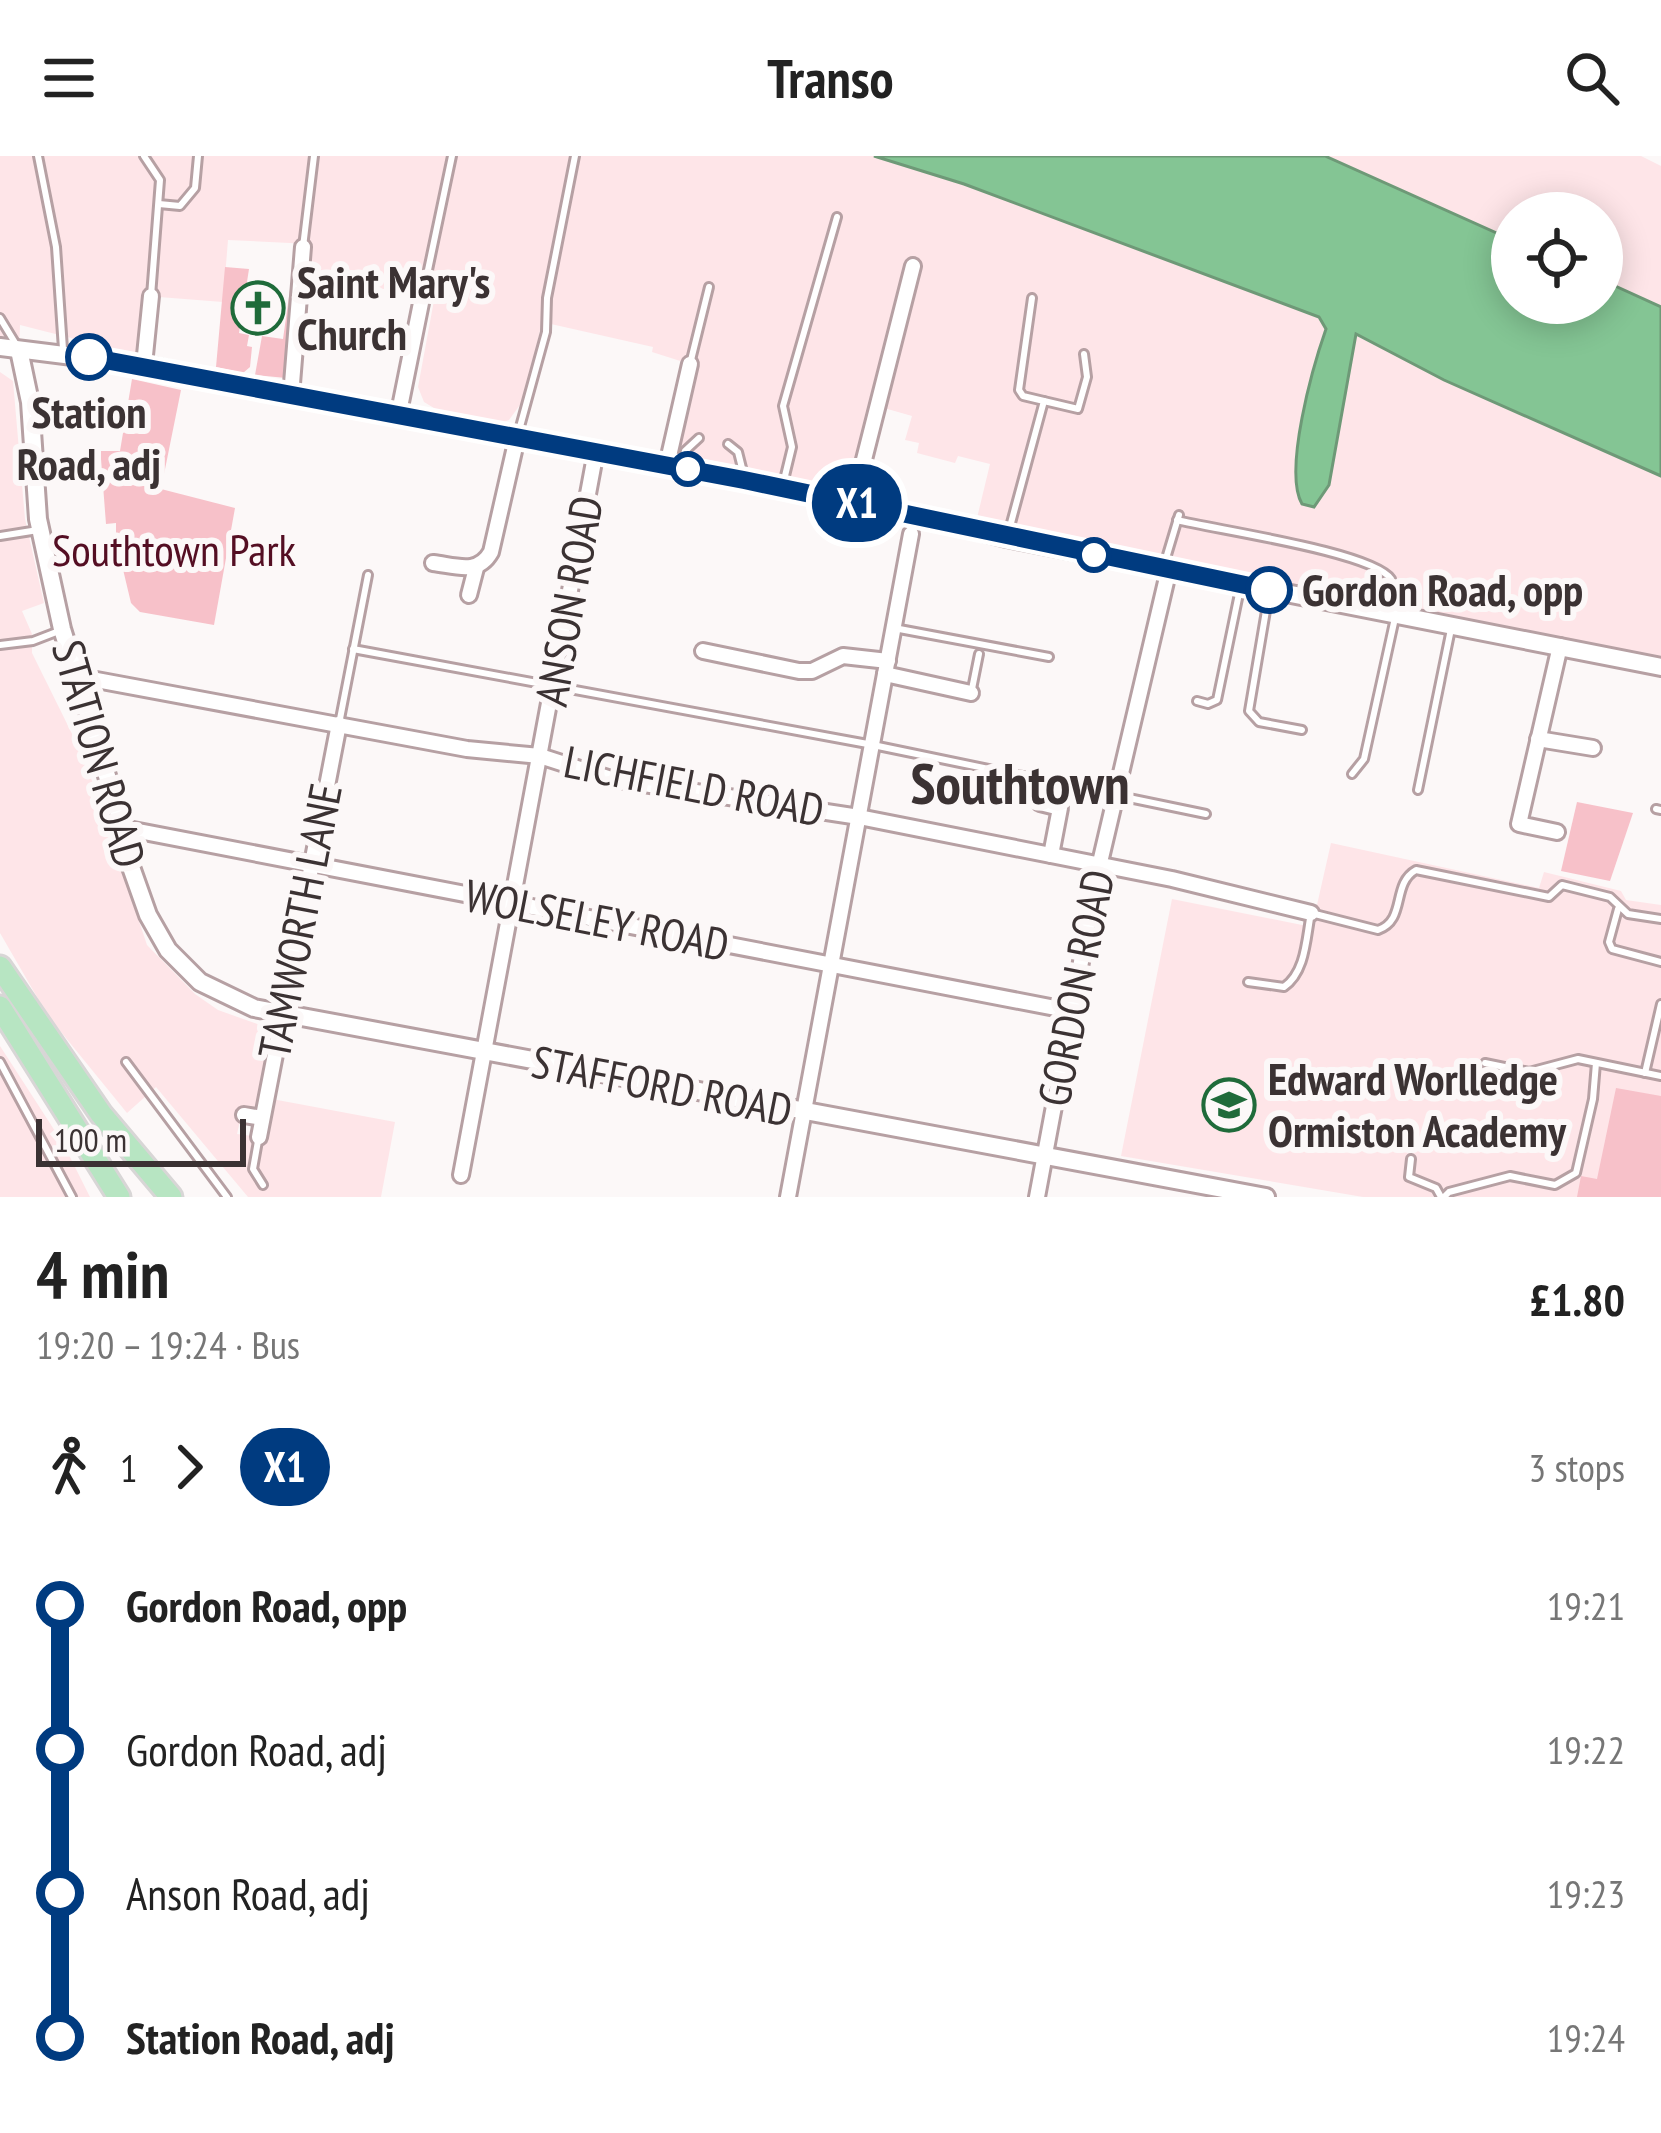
<!DOCTYPE html>
<meta charset="utf-8">
<style>
body{margin:0;font-family:"PT Sans Narrow",sans-serif;background:#f6f6f6;color:#222;height:100vh;display:flex;flex-direction:column;font-size:45px;white-space:nowrap}
*{box-sizing:border-box;margin:0}
p{font-size:39px;color:#767676}
.icon{flex:none;width:66px;height:66px;fill:none;stroke:currentColor;stroke-width:2;stroke-linecap:round;stroke-linejoin:round}
.map{position:relative;height:1041px;overflow:hidden}
.panel{display:flex;flex-direction:column;background:#fff;flex:1}
.panel>*{flex:none}
.badge{padding:0 24px;border-radius:39px;font-size:42px;line-height:78px}
.controls{position:absolute;left:1491px;top:36px;display:grid;gap:24px}
.controls a{display:grid;place-items:center;width:132px;height:132px;border-radius:50%;background:#fff;box-shadow:0 6px 30px #0003;font-size:60px}
.scale{position:absolute;left:36px;bottom:30px;width:210px;box-sizing:border-box;padding-left:12px;border:6px solid #3b3233;border-top:0;font-size:33px;line-height:42px;white-space:nowrap;color:#3b3233;-webkit-text-stroke:9px #fcf8f8;paint-order:stroke}
.map>.badge{position:absolute;translate:-50% -50%;box-shadow:0 0 0 6px #fff}
.legs{display:flex;align-items:center;gap:18px;height:132px;padding:0 36px;font-size:39px}
.legs p{margin-inline-start:auto}
.overview{display:flex;align-items:center;justify-content:space-between;height:204px;padding:0 36px}
h1{font-size:66px;font-weight:800;line-height:90px}
ul{padding:0 36px;list-style:none}
li{display:flex;align-items:center;gap:42px;height:144px;font-size:45px}
li i{display:grid;place-items:center;width:18px;height:100%;margin:0 15px;background:currentColor}
li i::after{content:'';width:30px;height:30px;margin:-15px;border:9px solid;border-radius:50%;background:#fff}
li p{margin-inline-start:auto}
li:first-child i{background:linear-gradient(#0000 50%,currentColor 0)}
li:last-child i{background:linear-gradient(currentColor 50%,#0000 0)}
header{display:flex;justify-content:space-between;align-items:center;height:156px;padding:0 36px;background:#fff;font-size:54px;font-weight:800}
.map>svg:first-child{display:block}
</style>
<header><svg class="icon" aria-label="menu" viewBox="0 0 24 24"><path d="M4 6h16M4 12h16M4 18h16"/></svg>Transo<svg class="icon" aria-label="search" viewBox="0 0 24 24"><circle cx="10" cy="10" r="6"/><path d="M15 15l6 6"/></svg></header>
<div class="map">
<svg width="1661" height="1041" viewBox="0 0 1661 1041">
<rect width="100%" height="100%" fill="#fcf8f8"/>
<!-- built -->
<g fill="#fee5e8">
<path d="M0,0H874L964,28L1319,161L1444,224L1661,320V511L1459,471L1461,462L1045,380L977,362L990,308L958,300L955,307L917,297L919,287L905,284L912,260L877,250L850,334L672,296L696,210L652,196L653,191L542,166L525,242L509,264L501,267L439,255L424,246L418,231L435,139L307,124L310,88L228,84L223,146L146,140L138,199L20,169L19,194L0,191Z"/>
<path d="M1325,0H1641L1661,10V151L1602,124V57H1512V84Z"/>
<path d="M0,216L13,225L25,363L44,447L22,455L32,478V497L85,604L147,789L195,838L218,854L260,869L271,881L259,945L252,954L242,956L237,978L266,982L272,943L395,966L381,1041H248L156,931L127,957L48,860L0,777Z"/>
<path d="M1331,687L1539,732L1544,716L1621,735L1626,744L1661,749V1041H1363L1121,1000L1172,743L1312,771Z"/>
<path d="M0,890L64,989L90,1041H0Z"/>
</g>
<!-- green -->
<g fill="#f7c1c9">
<path d="M225,111L249,113L239,177L249,179L247,190L252,191L250,211L243,217L216,211Z"/>
<path d="M291,126L298,127L286,222L255,219L262,180L283,183Z"/>
<path d="M132,223L181,234L161,333L235,352L214,469L140,456L131,447L116,384V367L106,368L101,303V295H120Z"/>
<path d="M1577,646L1633,657L1610,725L1561,715Z"/>
<path d="M1616,932L1661,940V1041H1577L1581,1020L1597,1023Z"/>
</g>
<!-- water -->
<path fill="#84c594" stroke="#6e9977" stroke-width="3" d="M874,0H1325L1512,84V147H1602V124L1661,151V320L1444,224L1356,178L1329,329L1314,351L1302,348C1283,315 1313,210 1326,173L1319,161L964,28Z"/>
<g fill="none" stroke-linecap="round" stroke-linejoin="round">
<!-- service casing -->
<g stroke="#b6a0a3" stroke-width="12">
<g id="service">
<path d="M38,0L56,91L63,193"/>
<path d="M144,0L160,24L151,140"/>
<path d="M159,48L180,50L195,32L198,0"/>
<path d="M303,91L314,0"/>
<path d="M424,133L452,0"/>
<path d="M1032,142L1019,234L1023,240L1044,245"/>
<path d="M0,162L17,190"/>
<path d="M691,204L709,131"/>
<path d="M518,278L546,176L547,142L575,0"/>
<path d="M728,288L738,296L744,320"/>
<path d="M681,308L685,295L699,282"/>
<path d="M783,328L792,291L783,250L837,61"/>
<path d="M1177,364C1217,374 1373,396 1391,423L1387,452"/>
<path d="M1008,378L1044,245L1078,253L1087,221L1084,198"/>
<path d="M0,380L38,374"/>
<path d="M1164,409L1179,359"/>
<path d="M1269,437L1249,555L1259,566L1302,574"/>
<path d="M894,472L1049,501"/>
<path d="M0,489L33,485L59,475"/>
<path d="M353,493L873,589L1206,658"/>
<path d="M972,533L979,498"/>
<path d="M1197,545L1208,548L1217,544L1241,428"/>
<path d="M339,568L368,419"/>
<path d="M1352,618L1364,603L1395,462"/>
<path d="M1418,634L1451,473"/>
<path d="M1656,653L1661,654"/>
<path d="M1618,753L1609,786L1612,793L1661,806"/>
<path d="M1248,826L1284,831C1306,816 1306,782 1311,757L1378,774C1407,764 1391,728 1416,714L1549,741L1562,729L1610,741L1628,758L1661,763"/>
<path d="M0,906L72,1041"/>
<path d="M126,906L227,1041"/>
<path d="M1485,907L1529,916L1578,903L1661,920"/>
<path d="M1645,917L1661,848"/>
<path d="M258,985L253,1013L263,1029"/>
<path d="M1411,1003L1409,1021L1436,1032L1441,1041"/>
<path d="M1444,1041L1449,1036L1510,1020L1555,1029L1576,1017L1593,943L1596,907"/>
</g>
</g>
<!-- minor casing -->
<g stroke="#b6a0a3" stroke-width="20">
<g id="minor">
<path d="M144,209L151,140"/>
<path d="M291,240L303,91"/>
<path d="M398,261L423,137"/>
<path d="M667,309L690,208"/>
<path d="M853,347L913,110"/>
<path d="M433,407C457,410 478,419 491,396L517,282"/>
<path d="M469,439L476,412"/>
<path d="M703,495L799,515H812L843,500L888,505"/>
<path d="M885,518L971,537"/>
<path d="M75,520L467,593L540,600L611,623L859,661L1172,723L1311,757"/>
<path d="M1538,583L1593,592"/>
<path d="M1040,647L1060,652L1051,699"/>
<path d="M123,672L1071,855"/>
<path d="M1557,676L1519,668L1560,490"/>
<path d="M244,959L262,962"/>
<path d="M259,981L339,568"/>
<path d="M461,1019L596,295"/>
<path d="M788,1041L911,378"/>
<path d="M1037,1041L1098,715L1169,413"/>
</g>
</g>
<!-- tertiary casing -->
<g stroke="#b6a0a3" stroke-width="22">
<g id="tertiary">
<path d="M0,191L144,209L398,261L578,291L912,358L1007,382L1661,511"/>
<path d="M19,194L30,246L38,363L62,473L123,672L126,697L148,759L168,794L200,826L254,852L1266,1041"/>
</g>
</g>
<!-- primary casing -->
<g stroke="#d8d6d6" stroke-width="27">
<g id="primary">
<path d="M0,811L101,958L171,1041"/>
<path d="M0,851L119,1041"/>
</g>
</g>
<!-- service -->
<use href="#service" stroke="#fff" stroke-width="6"/>
<!-- minor -->
<use href="#minor" stroke="#fff" stroke-width="14"/>
<!-- tertiary -->
<use href="#tertiary" stroke="#fff" stroke-width="16"/>
<!-- primary -->
<use href="#primary" stroke="#b7e5c2" stroke-width="21"/>
</g>
<g fill="none" stroke-linecap="round" stroke-linejoin="round">
<!-- line-1 casing -->
<g stroke="#fff" stroke-width="27">
<path id="line-1" d="M89,201L744,324L1269,434"/>
</g>
<!-- line-1 -->
<use href="#line-1" stroke="#003b80" stroke-width="18"/>
</g>
<!-- icons -->
<defs>
<g id="church-ring" transform="scale(2.7)"><circle r="9.5" fill="#fcf8f8" stroke="#1f6b3a" stroke-width="1.5"/><path d="M-1.2-6h2.4v3.5h3.3v2.4h-3.3V6h-2.4V-.1h-3.3v-2.4h3.3Z" fill="#1f6b3a"/></g>
<g id="school-ring" transform="scale(2.7)"><circle r="9.5" fill="#fcf8f8" stroke="#1f6b3a" stroke-width="1.5"/><path d="M0-5L7-2L0 1L-7-2ZM-4 1L0 2.5L4 1V4Q0 6-4 4Z" fill="#1f6b3a"/></g>
</defs>
<g fill-rule="evenodd">
<use href="#church-ring" x="258" y="152"/>
<use href="#school-ring" x="1229" y="949"/>
</g>
<!-- markers -->
<g fill="#fff" stroke="#003b80" stroke-width="6">
<circle cx="89" cy="201" r="21"/>
<circle cx="688" cy="313" r="15"/>
<circle cx="1094" cy="399" r="15"/>
<circle cx="1269" cy="434" r="21"/>
</g>
<g text-anchor="middle" stroke-width="12" stroke-linejoin="round" paint-order="stroke">
<!-- poi labels -->
<g font-size="45" font-weight="bold" fill="#3b3233" stroke="#fcf8f8" text-anchor="start">
<text x="297" y="142">Saint Mary's<tspan x="297" dy="52">Church</tspan></text>
<text x="1268" y="939">Edward Worlledge<tspan x="1268" dy="52">Ormiston Academy</tspan></text>
</g>
<!-- stop labels -->
<g font-size="45" font-weight="bold" fill="#3b3233" stroke="#fcf8f8">
<text x="89" y="272">Station<tspan x="89" dy="52">Road, adj</tspan></text>
<text x="1302" y="450" text-anchor="start">Gordon Road, opp</text>
</g>
<!-- park labels -->
<g font-size="45" fill="#540e23" stroke="#fcf8f8">
<text x="174" y="410">Southtown Park</text>
</g>
<!-- street labels -->
<g font-size="45" fill="#3b3233" stroke="#fcf8f8">
<text transform="translate(569 445) rotate(-80)" y="16">ANSON ROAD</text>
<text transform="translate(99 598) rotate(74)" y="16">STATION ROAD</text>
<text transform="translate(694 630) rotate(11)" y="16">LICHFIELD ROAD</text>
<text transform="translate(597 764) rotate(11)" y="16">WOLSELEY ROAD</text>
<text transform="translate(300 765) rotate(-79)" y="16">TAMWORTH LANE</text>
<text transform="translate(1076 832) rotate(-79)" y="16">GORDON ROAD</text>
<text transform="translate(662 930) rotate(11)" y="16">STAFFORD ROAD</text>
</g>
<!-- district labels -->
<g font-size="57" font-weight="bold" fill="#3b3233" stroke="#fcf8f8">
<text x="1020" y="648">Southtown</text>
</g>
</g>
</svg>
<div class="controls">
<a><svg class="icon" aria-label="locate" viewBox="0 0 24 24"><circle cx="12" cy="12" r="6"/><path d="M12 2v4M12 18v4M2 12h4M18 12h4"/></svg></a>
</div>
<div class="scale">100 m</div>
<b class="badge" style="left:857px;top:347px;background:#003b80;color:#fff">X1</b>
</div>
<section class="panel">
<div class="overview"><div><h1>4 min</h1><p>19:20 – 19:24 · Bus</p></div><b>£1.80</b></div>
<div class="legs"><svg class="icon" aria-label="walk" viewBox="0 0 24 24"><circle cx="13" cy="4" r="2"/><path d="M13 8l-2 6 4 7M11 14l-3 7M7 12l3-4h3l4 4"/></svg>1<svg class="icon" aria-label="forward" viewBox="0 0 24 24"><path d="M9 5l7 7-7 7"/></svg><b class="badge" style="background:#003b80;color:#fff">X1</b><p>3 stops</p></div>
<ul>
<li><i style="color:#003b80"></i><b>Gordon Road, opp</b><p>19:21</p></li>
<li><i style="color:#003b80"></i><span>Gordon Road, adj</span><p>19:22</p></li>
<li><i style="color:#003b80"></i><span>Anson Road, adj</span><p>19:23</p></li>
<li><i style="color:#003b80"></i><b>Station Road, adj</b><p>19:24</p></li>
</ul>
</section>
